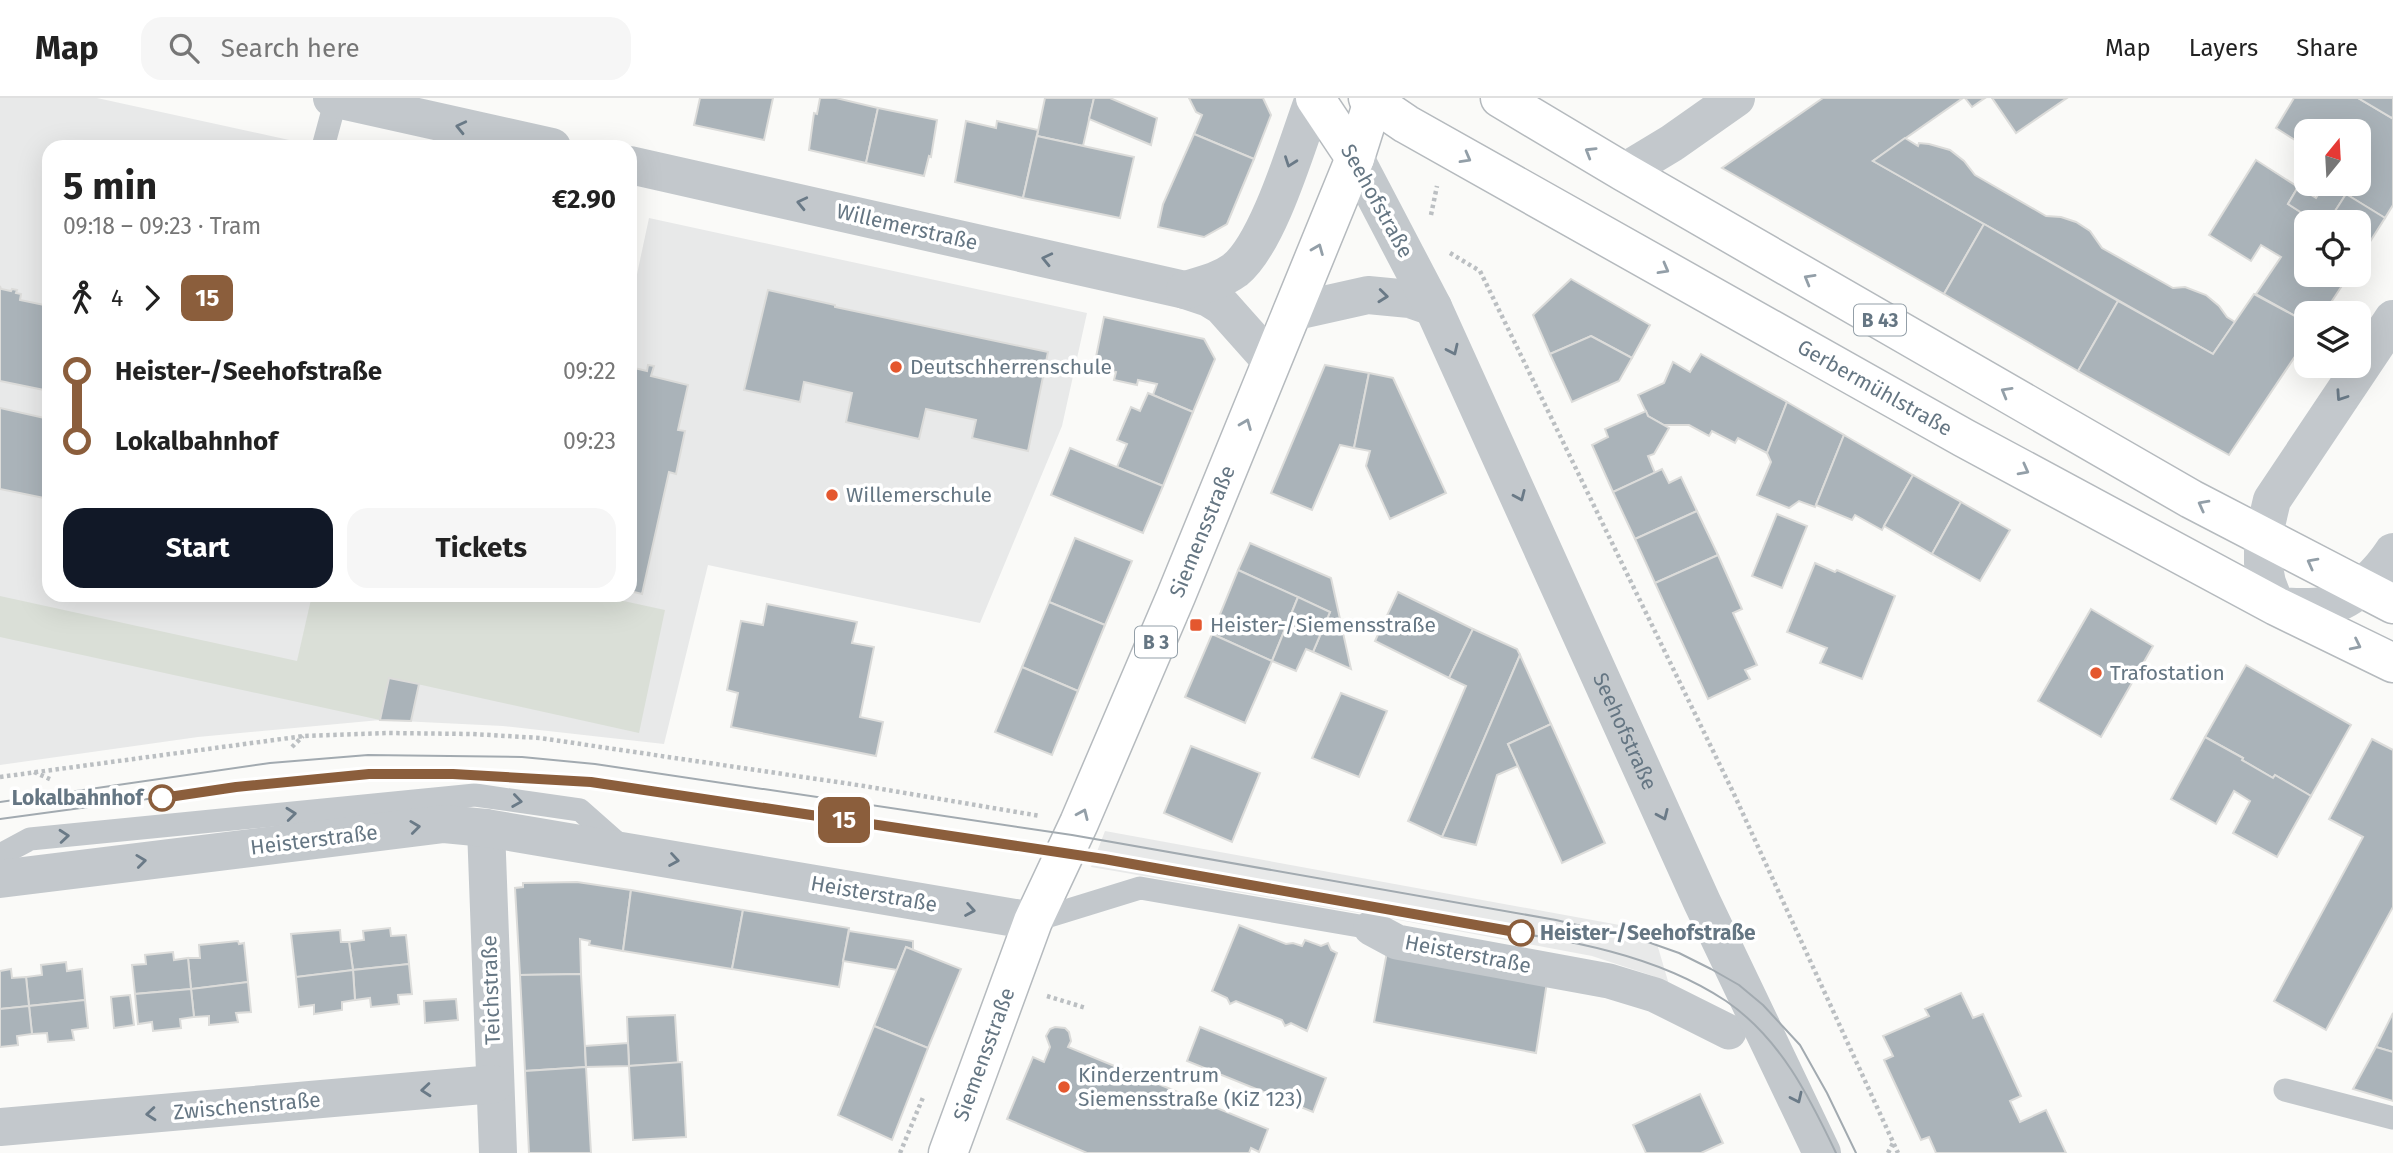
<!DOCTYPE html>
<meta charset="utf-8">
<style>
body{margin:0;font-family:"Fira Sans",sans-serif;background:#f6f6f6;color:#222;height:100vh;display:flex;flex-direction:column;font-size:26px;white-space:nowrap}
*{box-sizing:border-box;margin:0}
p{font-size:23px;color:#767676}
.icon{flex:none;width:38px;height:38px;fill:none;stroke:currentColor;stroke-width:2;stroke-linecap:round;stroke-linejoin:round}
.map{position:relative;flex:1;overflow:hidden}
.side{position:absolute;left:42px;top:42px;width:595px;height:462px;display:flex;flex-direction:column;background:#fff;border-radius:21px;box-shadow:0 7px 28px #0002}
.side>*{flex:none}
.badge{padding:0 14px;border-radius:10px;font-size:24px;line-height:46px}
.needle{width:46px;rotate:18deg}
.fabs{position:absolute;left:2294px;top:21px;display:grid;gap:14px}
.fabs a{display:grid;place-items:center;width:77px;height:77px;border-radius:14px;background:#fff;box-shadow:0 7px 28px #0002;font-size:35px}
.map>.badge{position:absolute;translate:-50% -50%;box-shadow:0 0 0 4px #fff}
.legs{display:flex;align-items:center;gap:10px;height:77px;padding:0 21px;font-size:23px}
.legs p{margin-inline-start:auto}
.headline{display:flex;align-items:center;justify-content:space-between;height:119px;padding:0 21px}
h1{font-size:38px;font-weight:700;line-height:52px}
.action{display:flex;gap:14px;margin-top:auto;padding:14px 21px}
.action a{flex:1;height:80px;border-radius:21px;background:#111827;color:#fff;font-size:28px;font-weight:700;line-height:80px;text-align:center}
.action a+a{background:#f6f6f6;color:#222}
ul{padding:0 21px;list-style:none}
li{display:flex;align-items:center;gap:24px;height:70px;font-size:26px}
li i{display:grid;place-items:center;width:10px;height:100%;margin:0 9px;background:currentColor}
li i::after{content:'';width:18px;height:18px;margin:-9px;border:5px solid;border-radius:50%;background:#fff}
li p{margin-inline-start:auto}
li:first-child i{background:linear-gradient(#0000 50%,currentColor 0)}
li:last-child i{background:linear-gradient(currentColor 50%,#0000 0)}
header{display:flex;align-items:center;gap:42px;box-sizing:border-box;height:98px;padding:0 35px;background:#fff;border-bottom:2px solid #e0e0e0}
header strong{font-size:33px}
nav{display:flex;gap:38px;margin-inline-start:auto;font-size:24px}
.search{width:490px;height:63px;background:#f6f6f6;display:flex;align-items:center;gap:18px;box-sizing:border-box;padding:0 24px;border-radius:21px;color:#767676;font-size:26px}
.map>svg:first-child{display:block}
</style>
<header>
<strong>Map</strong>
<div class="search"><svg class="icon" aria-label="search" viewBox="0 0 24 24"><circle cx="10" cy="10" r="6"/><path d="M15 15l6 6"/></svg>Search here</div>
<nav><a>Map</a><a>Layers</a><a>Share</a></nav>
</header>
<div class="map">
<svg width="2393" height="1055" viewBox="0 0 2393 1055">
<rect width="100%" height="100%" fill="#fafaf8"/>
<!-- built -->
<g fill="#e8e9e9">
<path d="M0,0H97L321,49H49V497H630V209L649,120L1087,215L1062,328L980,525L708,467L664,646L503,628L380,622L198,639L0,667Z"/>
<path d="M1105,733L1625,828L1655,839L1670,890L1653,878L1592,858L1388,820L1091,769Z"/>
</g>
<!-- green -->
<path fill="#dadfd7" d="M312,497H596L665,512L639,635L390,580L380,622L0,539V498L297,563Z"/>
<!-- building -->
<g fill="#aab3b9" stroke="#dcdcda" stroke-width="2">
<path d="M700,0H773L764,42L694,27Z"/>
<path d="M820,0H836L878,10L866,65L809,52L814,15L817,16Z"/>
<path d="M1045,0H1094L1083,48L1037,38Z"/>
<path d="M1094,0H1110L1157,20L1151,47L1089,21Z"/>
<path d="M1189,0H1263L1271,17L1254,61L1194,36L1202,17L1196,14Z"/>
<path d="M1823,0H1963L1873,63L1984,126L1944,196L1722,70Z"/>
<path d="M1965,0H1985L1972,9Z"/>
<path d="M1992,0H2067L2016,35Z"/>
<path d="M2294,0H2358L2392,20L2393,18V107L2385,120L2346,96L2353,86H2359V75L2367,62L2359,57V33H2306V49L2276,30Z"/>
<path d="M2358,0H2393V18L2392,20Z"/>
<path d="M878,10L937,22L931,59L929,58L924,78L866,65Z"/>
<path d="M966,23L996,30L997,23L1038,32L1023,100L955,84Z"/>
<path d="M1194,36L1254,61L1227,126L1204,139L1158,129L1163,106Z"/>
<path d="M1037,38L1134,59L1120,120L1023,100Z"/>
<path d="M1905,40L1918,48L1919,45L1929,46L1950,52L1964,63L1975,77L2046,118L2061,119L2076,124L2090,133L2102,150L2173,190L2185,189L2206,197L2219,208L2227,219L2235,224L2213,256L1873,63Z"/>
<path d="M2256,62L2298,89L2288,106L2316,124H2306V177H2349L2324,215H2306V224L2256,196L2281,159L2261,147L2251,163L2209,137Z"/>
<path d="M2325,86H2330L2346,96L2328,124H2316L2288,106L2298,89L2316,100Z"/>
<path d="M2330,86H2353L2346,96Z"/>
<path d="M2346,96L2385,120L2359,161V124H2328Z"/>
<path d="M1984,126L2118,203L2078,273L1944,196Z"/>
<path d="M1571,181L1650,227L1632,260L1591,238L1550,256L1533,217Z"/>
<path d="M0,188L1,191L11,193L12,191L17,192L16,195L21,196L20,202L49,208V293L0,283Z"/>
<path d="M768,192L835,207V209L1048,254L1028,353L972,340L976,322L926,311L919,341L846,324L852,295L804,284L800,304L744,292Z"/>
<path d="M2254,196L2306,224V242L2229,357L2078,273L2118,203L2213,256Z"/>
<path d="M1104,219L1204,241L1215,261L1193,314L1153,297L1157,286L1138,282L1137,287L1114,282L1116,274L1094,269Z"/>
<path d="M1591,238L1632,260L1619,283L1572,304L1550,256Z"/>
<path d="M1701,256L1787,304L1767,355L1738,340L1735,345L1712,333L1709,338L1689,327H1664L1648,318L1638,297L1664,285L1673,264L1690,274Z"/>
<path d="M648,267L654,268L651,278L688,287L678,332L685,333L676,376L669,374L642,496L630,493V269L647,273Z"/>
<path d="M1325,267L1369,275L1354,350L1340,347L1312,412L1271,395Z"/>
<path d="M1369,275L1393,280L1446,395L1390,421L1366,368L1370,353L1354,350Z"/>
<path d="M1148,295L1193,314L1163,388L1117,369L1127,346L1117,342L1131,309L1140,313Z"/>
<path d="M1787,304L1844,337L1815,409L1799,403L1789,410L1757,397L1771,364L1767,355Z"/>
<path d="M0,310L49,321V401L0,391Z"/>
<path d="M1646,313L1648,318L1669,330L1654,356L1648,358L1655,375L1613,394L1592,347L1608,339L1605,331Z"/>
<path d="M1844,337L1913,377L1882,432L1855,417L1852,422L1816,407Z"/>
<path d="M1070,350L1163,388L1143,435L1051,397Z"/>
<path d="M1662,371L1669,385L1681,379L1697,413L1635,441L1613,394Z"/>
<path d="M1913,377L1961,404L1932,456L1884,428Z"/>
<path d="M1961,404L2010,432L1980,483L1932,456Z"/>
<path d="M1697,413L1718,457L1655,485L1635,441Z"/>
<path d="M1777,416L1807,428L1782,490L1752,478Z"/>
<path d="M1075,440L1132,463L1105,527L1049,504Z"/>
<path d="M1250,445L1331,480L1351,571L1313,554L1330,514L1238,472Z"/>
<path d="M1718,457L1742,511L1733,515L1757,567L1745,572L1750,581L1708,601L1655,485Z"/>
<path d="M1815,465L1835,474L1837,472L1895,498L1862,581L1820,565L1827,550L1787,534Z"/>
<path d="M1238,472L1298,499L1272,563L1212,536Z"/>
<path d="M1398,494L1473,531L1449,580L1375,543Z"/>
<path d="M1298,499L1330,514L1313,554L1306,551L1296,573L1272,563Z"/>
<path d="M1049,504L1105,527L1078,593L1022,569Z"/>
<path d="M767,506L857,524L852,545L874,549L860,619L883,624L876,658L731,629L738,595L727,592L741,523L763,527Z"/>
<path d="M2091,511L2153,548L2101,639L2038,603Z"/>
<path d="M1473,531L1517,551L1520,557L1442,739L1408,723L1466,588L1449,580Z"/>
<path d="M1212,536L1272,563L1245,625L1185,599Z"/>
<path d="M1520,557L1551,626L1508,646L1518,668L1497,677L1476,747L1442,739Z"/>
<path d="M2246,567L2351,627L2311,698L2275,677L2273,680L2242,662L2243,660L2205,639Z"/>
<path d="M1022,569L1078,593L1052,657L995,634Z"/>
<path d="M389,580L419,586L411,623L380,622Z"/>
<path d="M1341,595L1387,613L1359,679L1312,660Z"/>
<path d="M1551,626L1605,745L1562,765L1508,646Z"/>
<path d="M2205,639L2243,660L2242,662L2273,680L2275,677L2311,698L2277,759L2233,735L2250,703L2234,693L2216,726L2171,701Z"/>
<path d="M2372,641L2393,652V809L2326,932L2274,903L2363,739L2329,721Z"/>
<path d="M1191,648L1260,675L1232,744L1164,715Z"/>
<path d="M577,784L631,792L623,853L589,847L590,843L580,841L581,876L520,877L515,790L523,789V785Z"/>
<path d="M631,792L743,812L732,871L623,853Z"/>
<path d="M743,812L849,830L839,889L732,871Z"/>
<path d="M1239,827L1286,846L1293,845L1302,848L1305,842L1321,848L1328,845L1331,852L1337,855L1307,933L1291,925L1285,928L1282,922L1236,903L1230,906L1227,900L1212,893Z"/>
<path d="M390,830L391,838L406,837L409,866L353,872L349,844L364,842L363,833Z"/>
<path d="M340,832L341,844H349L353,872L296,879L291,836Z"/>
<path d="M849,833L913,843V852L906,849L897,872L843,863Z"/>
<path d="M238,843L239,846L244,845L248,884L191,891L188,860H200L199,847Z"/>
<path d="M906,849L961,871L928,950L874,928Z"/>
<path d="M173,854L174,862L188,860L191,891L135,896L132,867L146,866L145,857Z"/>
<path d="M1387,854L1547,884L1536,955L1374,924Z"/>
<path d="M66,864L67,873L82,871L85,902L29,908L26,879L42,877L41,867Z"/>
<path d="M409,866L412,896L398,897L399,906L371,909L370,900L355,902L353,872Z"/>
<path d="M11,871L12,880L26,879L29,908L0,911V873Z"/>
<path d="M353,872L355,902L342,904V912L314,916V907L299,909L296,879Z"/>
<path d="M581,876L586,969L525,973L520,877Z"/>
<path d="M248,884L251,914L236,915L238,924L209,927V918L194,919L191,891Z"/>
<path d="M191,891L194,919L180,921L181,930L153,933L152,924L138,926L135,896Z"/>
<path d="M1961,895L1973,920L1983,916L2021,998L2010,1003L2020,1024L2046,1012L2066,1055H1936L1929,1039L1921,1042L1884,962L1893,958L1883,938L1929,918L1925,911Z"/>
<path d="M130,897L134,927L114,930L111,899Z"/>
<path d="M456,901L458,922L425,925L424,903Z"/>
<path d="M85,902L88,930L72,932L74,942L48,944L47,935L32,936L29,908Z"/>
<path d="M29,908L32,936L17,938L18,947L0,949V911Z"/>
<path d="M2393,915V954L2376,949Z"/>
<path d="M675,917L678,965L629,968L627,919Z"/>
<path d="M874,928L928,950L892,1042L838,1017Z"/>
<path d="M1055,929L1065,930L1069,934L1071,943L1068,949L1268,1031L1259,1054L1251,1050L1249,1055H1087L1007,1021L1033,959L1044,964L1050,949L1046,938L1050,931Z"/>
<path d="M1200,929L1326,980L1313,1014L1187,963Z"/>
<path d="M628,945L629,968L586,969L585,948Z"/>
<path d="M2376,949L2393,954V1003L2353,991Z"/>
<path d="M682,964L686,1039L633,1042L629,968Z"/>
<path d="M586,969L591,1055H529L525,973Z"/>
<path d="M1700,996L1723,1045L1701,1055H1646L1633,1027Z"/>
</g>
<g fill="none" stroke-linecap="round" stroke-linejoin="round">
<!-- primary casing -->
<g stroke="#b5babe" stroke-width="41">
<g id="primary">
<path d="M1315,0L1355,60"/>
<path id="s2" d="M1368,0L1406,26L1964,340L2276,508L2393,565"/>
<path d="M1500,0L1624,74L2191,401L2393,506"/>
<path id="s3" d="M948,1055L1033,823L1079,725L1176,498L1355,60L1374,0"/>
</g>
</g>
<!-- path -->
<g stroke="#bbbfc2" stroke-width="4.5" stroke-dasharray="3.5 3.5" stroke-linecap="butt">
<path d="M1431,117L1437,88"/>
<path d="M1450,155L1480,173L1733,694L1898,1055"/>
<path d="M292,649L303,638"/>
<path d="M34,674L52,682"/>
<path d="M0,679L304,638L389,635L473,636L540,640L864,688L1040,718"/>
<path d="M1047,898L1086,910"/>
<path d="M900,1055L924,997"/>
<path d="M1888,1055L1893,1045"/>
</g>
<!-- service -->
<g stroke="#c3c8cc" stroke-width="23">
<path d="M323,49L336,1"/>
<path d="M0,757L30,741L475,697L580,712L623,750"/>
<path d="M1033,823L1140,790L1371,830"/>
<path d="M2285,992L2393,1020"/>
</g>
<!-- pedestrian -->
<path stroke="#c3c8cc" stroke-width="35" d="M1371,830L1397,844L1609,883L1655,897L1729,934"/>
<!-- minor -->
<g stroke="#c3c8cc" stroke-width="38">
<path d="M332,0L552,49"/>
<path d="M630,67L1185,192L1209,200L1222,208L1271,263"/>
<path d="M1624,74L1672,45L1736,0"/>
<path d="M1185,192C1202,187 1220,183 1235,172C1269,145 1298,43 1314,0"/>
<path d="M1292,214L1368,197L1410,201L1433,209"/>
<path d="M2393,221L2272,402L2263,440V465L2267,485L2276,508C2295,509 2317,511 2336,505C2356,499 2382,471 2393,454"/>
<path d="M486,730L498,1055"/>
<path d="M0,1029L494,986"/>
</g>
<!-- tertiary -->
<g stroke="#c3c8cc" stroke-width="38">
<path id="s1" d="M1355,60L1433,209L1702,804L1822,1055"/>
<path d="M0,781L444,726L486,730L1033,823"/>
</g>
<!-- primary -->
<use href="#primary" stroke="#fff" stroke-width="38"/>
<!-- tram -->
<g stroke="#a2aab0" stroke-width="2">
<path d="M0,704L270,665L368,657L522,659L595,666L1072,737L1556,822L1645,843L1679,855L1711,871L1739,887L1763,907L1800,947L1827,995L1856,1055"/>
<path d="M0,721L236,689L369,676H453L591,684C808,716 1025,746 1241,784C1299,794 1357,806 1414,818C1519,838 1634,842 1726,903C1780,940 1809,998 1836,1055"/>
</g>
</g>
<!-- one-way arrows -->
<defs><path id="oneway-chevron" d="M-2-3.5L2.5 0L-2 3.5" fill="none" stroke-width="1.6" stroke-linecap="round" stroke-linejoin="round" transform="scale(1.75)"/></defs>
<g stroke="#6a7a87">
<use href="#oneway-chevron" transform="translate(461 29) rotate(-167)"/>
<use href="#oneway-chevron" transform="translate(1290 64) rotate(110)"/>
<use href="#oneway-chevron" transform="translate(802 105) rotate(-167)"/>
<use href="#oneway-chevron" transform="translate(1047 161) rotate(-167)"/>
<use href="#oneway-chevron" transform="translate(1383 198) rotate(6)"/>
<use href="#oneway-chevron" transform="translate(1453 252) rotate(65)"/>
<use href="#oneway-chevron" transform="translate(2341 298) rotate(124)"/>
<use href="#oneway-chevron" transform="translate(1520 398) rotate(66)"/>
<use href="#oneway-chevron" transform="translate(517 703) rotate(8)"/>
<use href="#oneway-chevron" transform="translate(291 716) rotate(-6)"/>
<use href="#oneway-chevron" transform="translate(1663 717) rotate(66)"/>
<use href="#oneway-chevron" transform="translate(415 729) rotate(-7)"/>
<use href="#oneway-chevron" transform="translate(64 738) rotate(-5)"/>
<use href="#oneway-chevron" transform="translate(674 762) rotate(9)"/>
<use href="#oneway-chevron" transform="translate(141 763) rotate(-7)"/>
<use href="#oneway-chevron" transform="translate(970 812) rotate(10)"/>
<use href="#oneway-chevron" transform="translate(426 992) rotate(175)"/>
<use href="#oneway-chevron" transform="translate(1797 1000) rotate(65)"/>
<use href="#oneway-chevron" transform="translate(151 1016) rotate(175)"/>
</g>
<g stroke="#939fa8">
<use href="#oneway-chevron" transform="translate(1590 54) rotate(-149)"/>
<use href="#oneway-chevron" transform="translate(1466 60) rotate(29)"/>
<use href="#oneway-chevron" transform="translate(1318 151) rotate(-68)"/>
<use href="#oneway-chevron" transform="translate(1664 171) rotate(29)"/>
<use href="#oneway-chevron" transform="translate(1809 181) rotate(-150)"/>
<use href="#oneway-chevron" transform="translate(2006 294) rotate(-150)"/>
<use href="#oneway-chevron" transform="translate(1246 326) rotate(-68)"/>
<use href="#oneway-chevron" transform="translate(2024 372) rotate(28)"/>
<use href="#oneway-chevron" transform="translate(2203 407) rotate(-152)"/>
<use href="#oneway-chevron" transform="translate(2312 465) rotate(-152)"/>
<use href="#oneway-chevron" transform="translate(2356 547) rotate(26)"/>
<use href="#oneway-chevron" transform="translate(1083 716) rotate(-66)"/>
</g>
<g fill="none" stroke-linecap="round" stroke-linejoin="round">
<!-- line-1 casing -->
<g stroke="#fff" stroke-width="16">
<path id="line-1" d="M162,700L236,689L369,676H453L591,684L1104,761L1521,835"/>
</g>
<!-- line-1 -->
<use href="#line-1" stroke="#8b5e3c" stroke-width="10"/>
</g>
<!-- markers -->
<g fill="#e4572e" stroke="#fff" stroke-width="2.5">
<circle cx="896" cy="269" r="7"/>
<circle cx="832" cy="397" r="7"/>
<rect x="1189" y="520" width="14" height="14" rx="3.5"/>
<circle cx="2096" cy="575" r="7"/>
<circle cx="1064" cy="989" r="7"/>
</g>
<g fill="#fff" stroke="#8b5e3c" stroke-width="3.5">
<circle cx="162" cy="700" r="12"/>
<circle cx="1521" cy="835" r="12"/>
</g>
<g text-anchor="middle" stroke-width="7" stroke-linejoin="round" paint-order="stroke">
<!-- shield labels -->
<g fill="#fff" stroke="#939fa8" stroke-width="2">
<rect x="1854" y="206.5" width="52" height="31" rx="5"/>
<rect x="1135" y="528.5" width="42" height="31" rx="5"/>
</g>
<g font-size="19" font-weight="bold" fill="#657683">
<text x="1880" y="229">B 43</text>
<text x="1156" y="551">B 3</text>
</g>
<!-- street labels -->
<g font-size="21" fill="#657683" stroke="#fff">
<text transform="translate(1377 103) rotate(61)" y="7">Seehofstraße</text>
<text transform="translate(907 129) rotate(13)" y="7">Willemerstraße</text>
<text dy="7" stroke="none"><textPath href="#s2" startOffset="584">Gerbermühlstraße</textPath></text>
<text dy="7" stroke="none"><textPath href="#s3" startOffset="672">Siemensstraße</textPath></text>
<text dy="7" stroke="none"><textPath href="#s1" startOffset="634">Seehofstraße</textPath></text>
<text transform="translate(314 742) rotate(-7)" y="7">Heisterstraße</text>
<text transform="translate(874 796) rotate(10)" y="7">Heisterstraße</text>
<text transform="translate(1468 856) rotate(11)" y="7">Heisterstraße</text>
<text transform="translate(491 892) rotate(-92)" y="7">Teichstraße</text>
<text dy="7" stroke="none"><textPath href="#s3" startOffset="105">Siemensstraße</textPath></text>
<text transform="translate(247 1008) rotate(-5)" y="7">Zwischenstraße</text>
</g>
<!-- poi labels -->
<g font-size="21" fill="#657683" stroke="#fff" text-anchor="start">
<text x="910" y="276">Deutschherrenschule</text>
<text x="846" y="404">Willemerschule</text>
<text x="1210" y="534">Heister-/Siemensstraße</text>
<text x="2110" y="582">Trafostation</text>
<text x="1078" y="984">Kinderzentrum<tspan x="1078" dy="24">Siemensstraße (KiZ 123)</tspan></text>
</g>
<!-- stop labels -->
<g font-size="21" font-weight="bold" fill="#657683" stroke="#fff" text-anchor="end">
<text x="143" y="707">Lokalbahnhof</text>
<text x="1540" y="842" text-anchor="start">Heister-/Seehofstraße</text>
</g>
</g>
</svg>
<div class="fabs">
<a><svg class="needle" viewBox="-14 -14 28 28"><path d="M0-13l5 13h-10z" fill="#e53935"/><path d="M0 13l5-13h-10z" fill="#767676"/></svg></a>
<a><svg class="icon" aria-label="locate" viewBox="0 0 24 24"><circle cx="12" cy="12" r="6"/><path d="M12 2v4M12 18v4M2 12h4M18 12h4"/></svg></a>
<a><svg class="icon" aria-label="layers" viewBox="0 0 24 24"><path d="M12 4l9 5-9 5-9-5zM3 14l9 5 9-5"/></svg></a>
</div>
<b class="badge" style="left:844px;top:722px;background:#8b5e3c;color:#fff">15</b>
<section class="side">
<div class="headline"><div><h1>5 min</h1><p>09:18 – 09:23 · Tram</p></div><b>€2.90</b></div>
<div class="legs"><svg class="icon" aria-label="walk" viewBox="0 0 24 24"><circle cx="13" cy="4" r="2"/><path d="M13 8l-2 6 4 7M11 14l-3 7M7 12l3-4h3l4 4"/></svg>4<svg class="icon" aria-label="forward" viewBox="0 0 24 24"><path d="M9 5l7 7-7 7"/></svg><b class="badge" style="background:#8b5e3c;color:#fff">15</b></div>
<ul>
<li><i style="color:#8b5e3c"></i><b>Heister-/Seehofstraße</b><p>09:22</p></li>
<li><i style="color:#8b5e3c"></i><b>Lokalbahnhof</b><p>09:23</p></li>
</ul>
<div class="action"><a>Start</a><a>Tickets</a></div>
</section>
</div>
